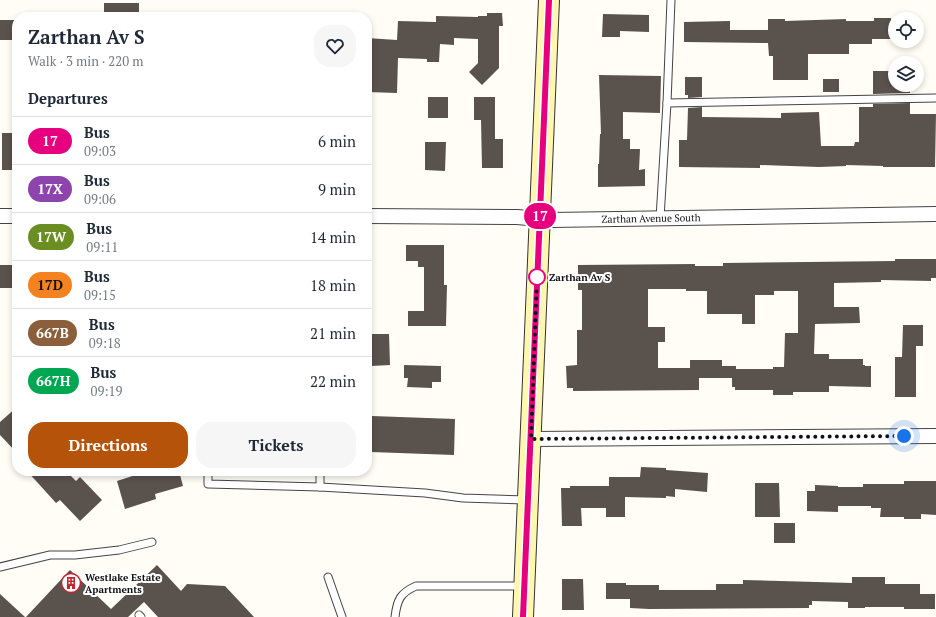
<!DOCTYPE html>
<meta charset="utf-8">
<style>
body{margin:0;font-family:"PT Serif",serif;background:#f6f6f7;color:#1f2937;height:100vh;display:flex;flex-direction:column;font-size:15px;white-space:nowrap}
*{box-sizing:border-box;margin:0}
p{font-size:13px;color:#747a83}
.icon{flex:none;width:22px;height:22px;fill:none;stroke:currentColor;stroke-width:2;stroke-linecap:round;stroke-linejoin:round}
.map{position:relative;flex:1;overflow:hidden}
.sheet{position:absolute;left:12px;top:12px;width:360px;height:464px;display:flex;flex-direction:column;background:#fff;border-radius:16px;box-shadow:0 2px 6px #0003}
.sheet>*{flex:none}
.badge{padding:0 8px;border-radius:13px;font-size:14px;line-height:26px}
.controls{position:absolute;left:888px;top:12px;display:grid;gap:8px}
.controls a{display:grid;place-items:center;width:36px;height:36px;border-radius:50%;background:#fff;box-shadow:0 2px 6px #0003;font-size:20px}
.you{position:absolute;width:20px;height:20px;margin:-10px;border:3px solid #fff;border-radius:50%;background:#1a73e8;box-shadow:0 0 0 6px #1a73e833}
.map>.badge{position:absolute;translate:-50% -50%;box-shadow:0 0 0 2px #fff}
h2{padding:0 16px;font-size:15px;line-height:36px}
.round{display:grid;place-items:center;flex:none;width:42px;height:42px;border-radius:16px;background:#f6f6f7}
.headline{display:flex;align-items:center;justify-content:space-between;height:68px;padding:0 16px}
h1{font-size:19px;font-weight:700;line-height:30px}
.primary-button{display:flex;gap:8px;margin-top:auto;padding:8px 16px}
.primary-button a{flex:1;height:46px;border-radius:16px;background:#b45309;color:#fff;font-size:16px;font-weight:700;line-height:46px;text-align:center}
.primary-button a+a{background:#f6f6f7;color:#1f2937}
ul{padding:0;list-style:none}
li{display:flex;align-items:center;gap:12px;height:48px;padding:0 16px;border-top:1px solid #e0e1e3}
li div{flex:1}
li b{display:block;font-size:15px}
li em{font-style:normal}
li .badge{min-width:44px;font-weight:700;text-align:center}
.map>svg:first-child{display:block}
</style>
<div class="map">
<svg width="936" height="617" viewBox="0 0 936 617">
<rect width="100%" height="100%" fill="#fffdf5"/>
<!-- building -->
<g fill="#5a524d" fill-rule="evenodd">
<rect x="104" y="3" width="35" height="14"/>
<path d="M487,13H502L503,26H499V68L482,85L469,72L478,63V39L454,38V45L440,44L439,62H427V59L398,58L397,93L367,92V38L397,40L398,21L436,22V16L478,17V16H487Z"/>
<path d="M603,14L649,15V32L620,31V37H602Z"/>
<path d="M874,18H891V39H872V44H849V54H808V80H773V56H769L768,43L684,42V22L730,21V30H768V19H785V21L846,19V21H874Z"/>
<rect x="0" y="20" width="17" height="20"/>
<path d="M873,71H892V85H910V93L873,94Z"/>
<path d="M599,75L661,76L660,113L623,112V139H630V149H640L639,170L645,169V186L598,187V164H599L600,134H601Z"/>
<path d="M685,77H702V97L688,98V95H685Z"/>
<rect x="823" y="79" width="16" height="13"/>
<rect x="428" y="97" width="20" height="21"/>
<path d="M474,97H495V139H503V168H482L481,120H474Z"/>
<path d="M910,103V114H936L935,167H883V166L846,165V166L819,167L760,165V168L679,167V140H687L688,108L702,107V117L781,118V113L819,112L821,146H854L855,142H859V107H873V104Z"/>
<rect x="2" y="133" width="15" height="37"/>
<path d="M425,142H446L445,171L425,170Z"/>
<path d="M406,245H444V285H447L446,326H408V311H424V267H418V261H406Z"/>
<path d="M895,259H936V278H931V281L881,280V282L834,283V307H859L860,323L815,324L814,354H829V359H863V365H865V366H871V387L829,386V392H793V395H773V390H735V387H732V378H699V390L573,391V388H567L566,366L577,365V330H582V290H578V265L695,264V266H723V263L895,261ZM648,289H686V291H707V314H742V324H755V295H774V291H798V333H785L784,367H773V369H736V366H722V360H690V368H658V342H665V327H648Z"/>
<rect x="0" y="265" width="17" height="23"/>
<path d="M903,325H923V346H916V397H895V357H902Z"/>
<path d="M371,334H389L390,365L371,366Z"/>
<path d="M404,365L441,366V382H432V388L407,387L408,378H404Z"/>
<path d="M17,407V453L0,435V422Z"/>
<path d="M372,416L455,419L454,455L371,452Z"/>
<path d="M641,467L666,468V470L708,473L707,492L675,489V497L666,496V498L625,497V517H606V508H581L582,526H562L561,488H570V486H609V477H640Z"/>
<path d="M27,471H66L76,481L80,477L102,500L80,521L60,500L56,503Z"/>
<path d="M148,471H179L183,486L155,494L156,499L125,509L117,481Z"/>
<path d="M904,481H936V515L921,514V519H904V517H880L881,508H871V506H838V512L807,511V491H815V485L838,486V487H863V484H904Z"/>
<path d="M755,483H779L780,517H755Z"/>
<rect x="774" y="523" width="21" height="20"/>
<path d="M157,565L181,591L187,584L225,586L254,617H158L144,602L128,617H26L70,570L111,609Z"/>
<path d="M852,577H885V584H920V594H935V609H904V607H865V608H848V602L812,601V605H809V608L649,609L630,608V599H606V583H626V585H659V590H716V584H743V580L852,583Z"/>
<path d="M562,579H583L584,610H562Z"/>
<path d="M0,594L25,617H0Z"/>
</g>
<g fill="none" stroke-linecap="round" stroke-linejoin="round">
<!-- service casing -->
<g stroke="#444" stroke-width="9">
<g id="service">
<path d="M667,103L671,0"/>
<path d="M660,218L667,103L936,98"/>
<path d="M208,471V484L320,487L425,493L463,498L528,500"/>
<path d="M320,487V471"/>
<path d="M0,567L50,555H75L119,550L152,542"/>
<path d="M328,577L342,617"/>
<path d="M139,615L141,617"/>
<path d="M395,617C397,600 400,593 416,586H523"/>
</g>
</g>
<!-- minor casing -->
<g stroke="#444" stroke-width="16">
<g id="minor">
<path d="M0,216H17"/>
<path d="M367,216L517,217L551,220L936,214"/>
<path d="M531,439L936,436"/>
</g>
</g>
<!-- secondary casing -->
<g stroke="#333" stroke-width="22">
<path id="secondary" d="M523,617L549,0"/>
</g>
<!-- service -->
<use href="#service" stroke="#fff" stroke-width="7"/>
<!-- minor -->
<use href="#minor" stroke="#fff" stroke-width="14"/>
<!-- secondary -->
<use href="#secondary" stroke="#fff6b0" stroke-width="20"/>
</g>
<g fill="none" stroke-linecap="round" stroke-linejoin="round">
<!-- line casing -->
<g stroke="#fff" stroke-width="9">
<path id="line" d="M523,617L549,0"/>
</g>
<!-- line -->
<use href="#line" stroke="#e6007e" stroke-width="6"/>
<!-- walk -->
<path stroke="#111" stroke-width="4" stroke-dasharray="0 7.2" d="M537,277L531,439L904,436"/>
</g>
<!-- icons -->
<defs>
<g id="building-ring" transform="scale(1)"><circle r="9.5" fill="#fff" stroke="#c4262e" stroke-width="1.5"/><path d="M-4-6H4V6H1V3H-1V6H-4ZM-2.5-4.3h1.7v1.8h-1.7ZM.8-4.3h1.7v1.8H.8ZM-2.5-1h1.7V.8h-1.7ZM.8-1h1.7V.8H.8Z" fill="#c4262e"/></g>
</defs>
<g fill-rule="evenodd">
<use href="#building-ring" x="71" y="583"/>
</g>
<!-- markers -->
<circle fill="#fff" stroke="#e6007e" stroke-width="2" cx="537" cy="277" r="8"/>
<g text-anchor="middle" stroke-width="4" stroke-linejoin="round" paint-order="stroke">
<!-- street labels -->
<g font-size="10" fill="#111" stroke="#fff">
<text transform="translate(651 218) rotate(-1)" y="4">Zarthan Avenue South</text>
</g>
<!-- stop labels -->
<g font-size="10" font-weight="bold" fill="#111" stroke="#fff" text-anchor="start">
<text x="549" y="281">Zarthan Av S</text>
</g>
<!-- poi labels -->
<g font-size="10" font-weight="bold" fill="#111" stroke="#fff" text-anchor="start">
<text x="85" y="581">Westlake Estate<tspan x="85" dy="12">Apartments</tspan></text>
</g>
</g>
</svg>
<div class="controls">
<a><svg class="icon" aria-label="locate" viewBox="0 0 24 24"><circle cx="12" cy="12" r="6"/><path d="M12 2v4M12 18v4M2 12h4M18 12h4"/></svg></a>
<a><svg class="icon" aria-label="layers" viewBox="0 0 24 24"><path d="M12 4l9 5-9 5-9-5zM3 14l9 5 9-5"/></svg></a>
</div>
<div class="you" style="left:904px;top:436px"></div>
<b class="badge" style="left:540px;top:216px;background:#e6007e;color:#fff">17</b>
<section class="sheet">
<div class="headline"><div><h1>Zarthan Av S</h1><p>Walk · 3 min · 220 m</p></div><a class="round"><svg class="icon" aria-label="heart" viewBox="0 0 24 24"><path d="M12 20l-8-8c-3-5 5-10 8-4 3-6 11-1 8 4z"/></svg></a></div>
<h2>Departures</h2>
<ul>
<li><span class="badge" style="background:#e6007e;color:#fff">17</span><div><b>Bus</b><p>09:03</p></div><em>6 min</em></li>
<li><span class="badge" style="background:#8e44ad;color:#fff">17X</span><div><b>Bus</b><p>09:06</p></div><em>9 min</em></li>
<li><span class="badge" style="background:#6b8e23;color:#fff">17W</span><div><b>Bus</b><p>09:11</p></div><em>14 min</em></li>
<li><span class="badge" style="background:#f58220;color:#111">17D</span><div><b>Bus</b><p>09:15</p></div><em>18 min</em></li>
<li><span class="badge" style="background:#8b5e3c;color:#fff">667B</span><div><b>Bus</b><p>09:18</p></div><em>21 min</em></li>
<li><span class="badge" style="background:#00a651;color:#fff">667H</span><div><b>Bus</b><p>09:19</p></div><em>22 min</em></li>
</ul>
<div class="primary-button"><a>Directions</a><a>Tickets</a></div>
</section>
</div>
